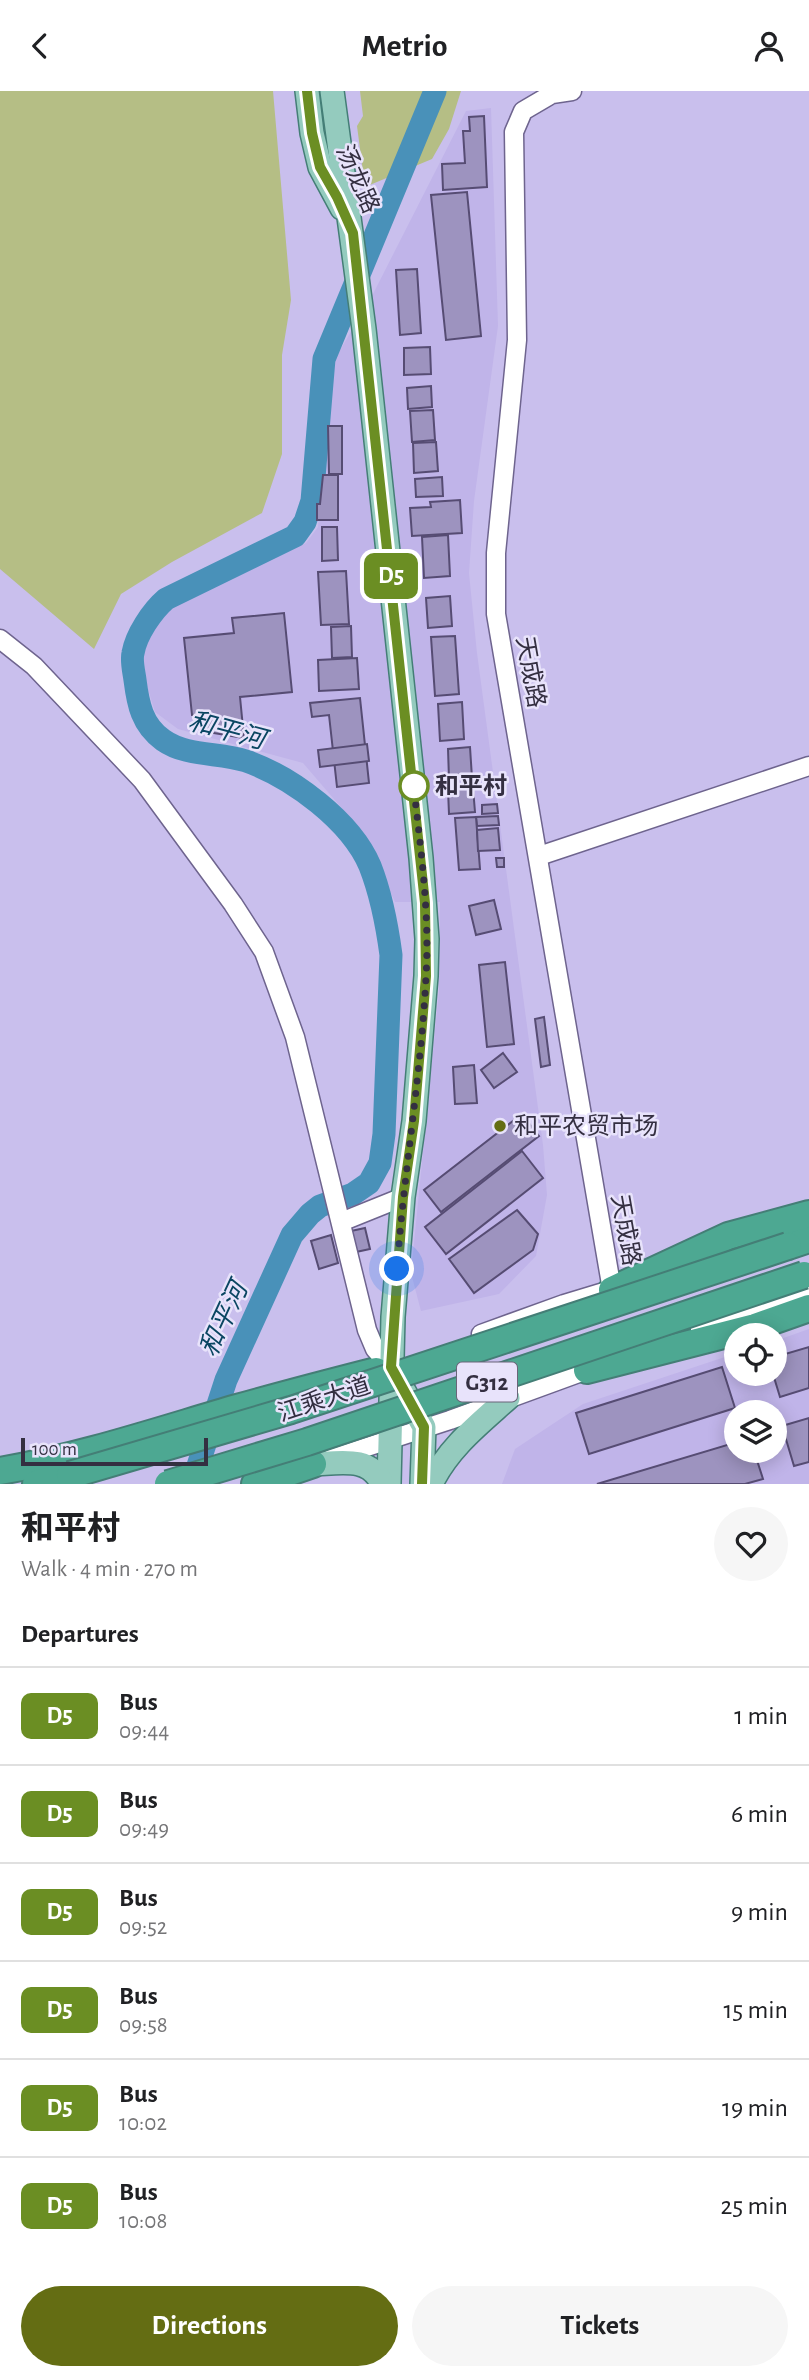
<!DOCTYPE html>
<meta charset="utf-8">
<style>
body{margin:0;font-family:"Alegreya Sans","Noto Sans SC",sans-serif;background:#f6f6f6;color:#202124;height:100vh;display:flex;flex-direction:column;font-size:26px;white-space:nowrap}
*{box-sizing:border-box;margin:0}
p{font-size:23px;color:#757577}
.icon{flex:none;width:38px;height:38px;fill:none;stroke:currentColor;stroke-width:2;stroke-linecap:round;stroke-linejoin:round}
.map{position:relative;height:1393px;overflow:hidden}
.details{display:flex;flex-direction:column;background:#fff;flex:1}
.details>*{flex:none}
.badge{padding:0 14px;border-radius:10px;font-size:24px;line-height:46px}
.buttons{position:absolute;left:724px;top:1232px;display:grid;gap:14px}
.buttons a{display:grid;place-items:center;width:63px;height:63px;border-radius:50%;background:#fff;box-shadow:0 4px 18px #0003;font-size:35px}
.scale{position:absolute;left:21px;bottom:18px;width:187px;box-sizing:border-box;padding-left:7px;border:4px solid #342f41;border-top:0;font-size:19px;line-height:24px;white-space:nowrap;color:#342f41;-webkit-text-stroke:5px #e8e3fb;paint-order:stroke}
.you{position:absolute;width:35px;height:35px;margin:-18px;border:5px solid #fff;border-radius:50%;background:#1a73e8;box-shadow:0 0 0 10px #1a73e833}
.map>.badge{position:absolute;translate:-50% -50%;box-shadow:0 0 0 4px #fff}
h2{padding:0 21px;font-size:26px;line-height:63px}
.round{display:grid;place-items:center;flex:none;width:74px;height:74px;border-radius:37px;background:#f6f6f6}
.summary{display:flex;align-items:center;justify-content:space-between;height:119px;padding:0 21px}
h1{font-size:33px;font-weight:700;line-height:52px}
.cta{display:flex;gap:14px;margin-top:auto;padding:14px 21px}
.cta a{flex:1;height:80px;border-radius:42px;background:#646d13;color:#fff;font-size:28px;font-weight:700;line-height:80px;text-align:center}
.cta a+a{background:#f6f6f6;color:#202124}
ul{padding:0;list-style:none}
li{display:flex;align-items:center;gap:21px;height:98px;padding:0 21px;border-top:2px solid #e0e0e0}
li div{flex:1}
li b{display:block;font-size:26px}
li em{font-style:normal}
li .badge{min-width:77px;font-weight:700;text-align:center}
header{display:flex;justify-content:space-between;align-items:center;height:91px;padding:0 21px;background:#fff;font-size:32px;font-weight:700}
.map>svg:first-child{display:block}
</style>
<header><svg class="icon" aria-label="back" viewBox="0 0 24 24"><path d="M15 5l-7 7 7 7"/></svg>Metrio<svg class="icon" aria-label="person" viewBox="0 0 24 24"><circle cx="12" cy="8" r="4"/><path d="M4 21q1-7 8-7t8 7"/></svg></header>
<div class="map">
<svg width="809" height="1393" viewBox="0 0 809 1393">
<rect width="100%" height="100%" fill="#c9bfed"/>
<!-- built -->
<g fill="#c0b4e9" fill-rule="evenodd">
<path d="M491,17L498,235L474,410L469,482L477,562L543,1054L547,1104L536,1165L499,1203L421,1220L411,1182L439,900L440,811H395L363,742L303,672L178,638L155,621L141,576L150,533L182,502L306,452L318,436L332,273L373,203L466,20Z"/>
<path d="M809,1238V1393H502L515,1358L583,1313L737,1262V1283H775V1250ZM737,1321H775V1360H737Z"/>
</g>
<!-- green -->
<g fill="#b5be85">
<path d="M0,0H273L291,209L282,264V363L262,422L172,471L121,503L94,558L0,478Z"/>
<path d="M360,0H461L449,38L432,68L365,96L357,35L363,25Z"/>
</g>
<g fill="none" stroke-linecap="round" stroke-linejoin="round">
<!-- river -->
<path stroke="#4991b9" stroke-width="23" d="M192,1393L226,1289L292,1144L310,1123L320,1115L353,1103L369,1092L380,1072L384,1043L391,864C387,834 381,803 370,775C351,730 292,686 246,670C219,661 187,666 163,649C142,634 138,613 135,589C134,581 131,570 133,562C136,544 152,520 166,508L295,445L305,431L312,410L324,268L435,0"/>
</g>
<!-- building -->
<g fill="#9d93bf" stroke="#564c73" stroke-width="2">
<path d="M484,25L487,96L443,99L442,73L465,72L463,40H470L469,26Z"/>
<path d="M467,101L481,245L446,249L431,104Z"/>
<path d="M417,178L421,242L400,244L396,179Z"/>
<path d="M430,256L431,283L404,284V257Z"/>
<path d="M431,295L432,316L408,318L407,297Z"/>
<path d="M433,319L435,349L412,351L410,320Z"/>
<path d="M328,335H342V383H329Z"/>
<path d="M436,351L438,380L414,382L413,352Z"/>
<path d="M323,384H338V429H317V413H320Z"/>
<path d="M442,386L443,405L416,406L415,388Z"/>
<path d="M460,409L462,442L412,445L410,417L431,416L430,411Z"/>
<path d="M322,436H337L338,469L322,470Z"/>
<path d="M448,444L450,485L424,487L422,446Z"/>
<path d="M346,480L349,533L321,534L318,481Z"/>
<path d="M450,505L452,535L428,537L426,507Z"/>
<path d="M284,522L292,601L240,606L244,647L207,641L205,623L192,624L184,547L234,542L232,527Z"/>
<path d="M351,535L352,566L332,567L331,536Z"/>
<path d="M455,545L459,603L435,605L431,546Z"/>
<path d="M357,567L359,598L319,600L318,569Z"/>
<path d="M360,607L369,692L337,696L329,624L312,626L310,612Z"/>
<path d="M462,611L464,648L440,650L438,613Z"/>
<path d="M367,653L369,670L320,676L318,659Z"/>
<path d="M470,656L472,687L449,688L448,658Z"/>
<path d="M473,697L475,721L449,723L448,699Z"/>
<path d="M497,713L498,722L482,723V714Z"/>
<path d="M498,725L499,734L477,735L476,726Z"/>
<path d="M476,726L480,778L459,779L455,727Z"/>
<path d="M498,737L500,759L478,760L477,739Z"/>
<path d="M496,767H504V776H497Z"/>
<path d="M494,809L501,838L476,844L469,815Z"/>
<path d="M505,871L514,953L487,956L479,874Z"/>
<path d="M544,926L550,974L541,976L535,928Z"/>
<path d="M503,962L517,981L494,997L481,979Z"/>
<path d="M474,974L477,1012L455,1013L453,976Z"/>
<path d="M522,1023L539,1045L441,1121L424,1099Z"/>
<path d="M522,1060L543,1087L446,1163L425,1136Z"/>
<path d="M517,1119L538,1143L533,1159L474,1202L449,1168Z"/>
<path d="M365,1137L370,1158L356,1161L351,1140Z"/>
<path d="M331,1144L338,1172L319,1178L311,1150Z"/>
<path d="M809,1256V1297L780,1306L773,1283H775V1266Z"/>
<path d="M722,1276L735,1317L589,1363L576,1322Z"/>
<path d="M809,1327V1371L794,1375L782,1335Z"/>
<path d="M737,1351V1360H754L763,1388L745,1393H597Z"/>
</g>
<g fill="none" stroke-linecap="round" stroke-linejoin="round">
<!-- minor casing -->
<g stroke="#6e648e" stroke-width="21">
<g id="minor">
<path d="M572,0L552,3L523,20L514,41L517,249L496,462V523L612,1199"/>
<path d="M0,548L34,575L142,689L233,813L264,861L295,946L367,1239L375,1258L391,1276"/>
<path d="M539,765L809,675"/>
<path d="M341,1131L403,1106"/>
<path d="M700,1239L809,1201"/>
<path d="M481,1243L564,1213L620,1196"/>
<path d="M330,1368L450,1329L598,1275"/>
</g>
</g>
<!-- major casing -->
<g stroke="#447e76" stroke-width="26">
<g id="major">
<path d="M307,0L312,42L320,76L342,117"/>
<path d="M332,0L364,238L421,767L427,848L426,885L414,1030L403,1106L393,1226L389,1393"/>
<path d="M404,1300L424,1336L422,1393"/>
<path d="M313,1373C339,1372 370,1364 382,1393"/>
<path d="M431,1393C448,1357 479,1333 508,1307"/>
</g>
</g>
<!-- highway casing -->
<g stroke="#447e76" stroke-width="30">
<g id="highway">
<path d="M788,1155L809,1148"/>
<path d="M612,1199L728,1145L809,1123"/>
<path d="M587,1279L755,1236L809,1217"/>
<path d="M0,1380C81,1366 158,1340 237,1317C283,1304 329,1292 376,1280"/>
<path d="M36,1393L70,1384"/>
<path d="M255,1393L313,1373"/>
</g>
</g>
<!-- minor -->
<use href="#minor" stroke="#fff" stroke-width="18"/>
<!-- major -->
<use href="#major" stroke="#94cbbe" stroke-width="23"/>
<!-- highway -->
<use href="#highway" stroke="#4da892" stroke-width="26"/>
<!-- highway-bridge casing -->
<g stroke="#447e76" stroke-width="30" stroke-linecap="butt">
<g id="highway-bridge">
<path d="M70,1384L291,1319L788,1155"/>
<path d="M168,1393L307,1351L804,1184"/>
</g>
</g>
<!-- highway-bridge -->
<use href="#highway-bridge" stroke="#4da892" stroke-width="26"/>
</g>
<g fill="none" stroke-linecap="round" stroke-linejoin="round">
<!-- line casing -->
<g stroke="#fff" stroke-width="16">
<path id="line" d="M307,0L312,42L320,76L337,106L353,142L425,812L426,885L414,1030L403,1106L391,1276L424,1336L422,1393"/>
</g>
<!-- line -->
<use href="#line" stroke="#6b8e23" stroke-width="10"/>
<!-- walk -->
<path stroke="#342f41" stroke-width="7" stroke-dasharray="0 12.6" d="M397,1178C404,1080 421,984 426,886C430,820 420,754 413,689L414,695"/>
</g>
<!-- markers -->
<circle fill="#fff" stroke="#6b8e23" stroke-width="3.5" cx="414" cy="695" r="14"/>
<circle fill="#646d13" stroke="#e8e3fb" stroke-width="2.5" cx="500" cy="1035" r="7"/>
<g text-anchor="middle" stroke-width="5" stroke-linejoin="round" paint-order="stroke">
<!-- shield labels -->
<rect fill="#e8e3fb" stroke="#6a6579" stroke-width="2" x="457" y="1271.5" width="60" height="39" rx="5"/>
<g font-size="23" font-weight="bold" fill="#342f41">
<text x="487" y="1299">G312</text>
</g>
<!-- street labels -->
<g font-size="24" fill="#342f41" stroke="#e8e3fb">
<text transform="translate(358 88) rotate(66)" y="8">汤龙路</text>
<text transform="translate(531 581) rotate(80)" y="8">天成路</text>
<text transform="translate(626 1139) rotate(80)" y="8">天成路</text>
<text transform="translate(324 1308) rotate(-18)" y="8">江乘大道</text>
</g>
<!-- stop labels -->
<g font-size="24" font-weight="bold" fill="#342f41" stroke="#e8e3fb" text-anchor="start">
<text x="435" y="703">和平村</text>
</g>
<!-- poi labels -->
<g font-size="24" fill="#342f41" stroke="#e8e3fb" text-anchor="start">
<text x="514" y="1043">和平农贸市场</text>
</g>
<!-- water labels -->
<g font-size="26" font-style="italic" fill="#0a4662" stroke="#e8e3fb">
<text transform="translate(227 639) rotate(15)" y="9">和平河</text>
<text transform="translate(223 1228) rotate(-65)" y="9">和平河</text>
</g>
</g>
</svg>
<div class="buttons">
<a><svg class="icon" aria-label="locate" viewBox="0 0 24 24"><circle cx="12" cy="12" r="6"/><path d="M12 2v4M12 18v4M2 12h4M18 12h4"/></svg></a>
<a><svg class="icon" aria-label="layers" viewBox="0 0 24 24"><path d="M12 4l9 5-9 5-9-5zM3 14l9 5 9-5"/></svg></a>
</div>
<div class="scale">100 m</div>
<div class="you" style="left:397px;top:1178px"></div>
<b class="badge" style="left:391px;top:485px;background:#6b8e23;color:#fff">D5</b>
</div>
<section class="details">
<div class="summary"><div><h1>和平村</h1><p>Walk · 4 min · 270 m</p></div><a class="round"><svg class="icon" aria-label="heart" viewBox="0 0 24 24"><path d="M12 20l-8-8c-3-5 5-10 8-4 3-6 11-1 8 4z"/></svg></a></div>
<h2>Departures</h2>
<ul>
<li><span class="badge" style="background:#6b8e23;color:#fff">D5</span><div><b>Bus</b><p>09:44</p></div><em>1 min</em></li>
<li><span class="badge" style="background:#6b8e23;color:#fff">D5</span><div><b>Bus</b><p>09:49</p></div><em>6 min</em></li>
<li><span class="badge" style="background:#6b8e23;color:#fff">D5</span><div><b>Bus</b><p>09:52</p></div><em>9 min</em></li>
<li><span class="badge" style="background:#6b8e23;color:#fff">D5</span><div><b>Bus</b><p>09:58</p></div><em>15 min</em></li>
<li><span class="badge" style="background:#6b8e23;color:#fff">D5</span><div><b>Bus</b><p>10:02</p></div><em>19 min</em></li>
<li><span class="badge" style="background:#6b8e23;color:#fff">D5</span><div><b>Bus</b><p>10:08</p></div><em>25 min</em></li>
</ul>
<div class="cta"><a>Directions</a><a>Tickets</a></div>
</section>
